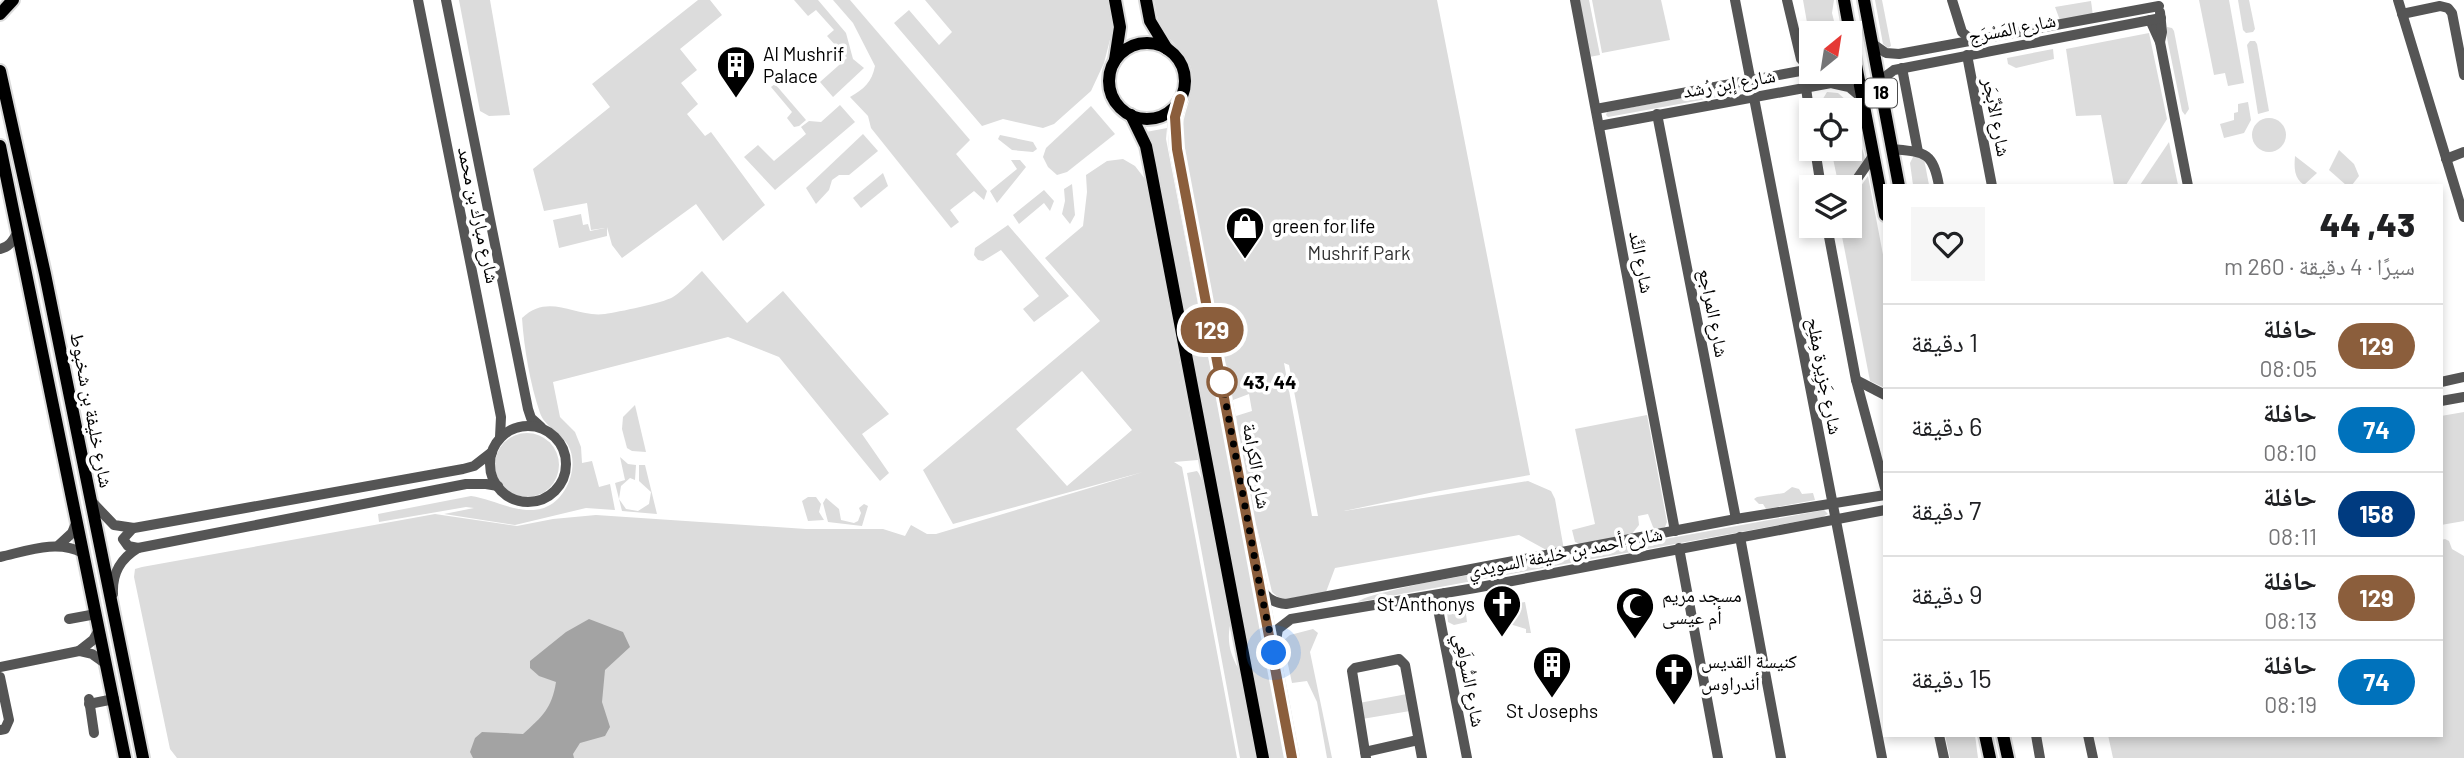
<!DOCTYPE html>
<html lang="ar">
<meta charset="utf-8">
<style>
body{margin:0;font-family:Barlow,"Noto Naskh Arabic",sans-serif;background:#f6f6f6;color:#202124;direction:rtl;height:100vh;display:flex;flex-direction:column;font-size:26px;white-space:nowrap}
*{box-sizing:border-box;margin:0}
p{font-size:23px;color:#757577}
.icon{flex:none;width:38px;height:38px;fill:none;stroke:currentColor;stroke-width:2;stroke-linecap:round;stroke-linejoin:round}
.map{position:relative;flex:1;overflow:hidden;direction:ltr}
.sheet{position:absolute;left:1883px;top:184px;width:560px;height:553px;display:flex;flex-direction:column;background:#fff;border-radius:0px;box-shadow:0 4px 10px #0003;direction:rtl}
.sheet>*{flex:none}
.badge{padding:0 14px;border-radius:23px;font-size:24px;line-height:46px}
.needle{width:46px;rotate:30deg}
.buttons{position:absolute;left:1799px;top:21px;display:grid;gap:14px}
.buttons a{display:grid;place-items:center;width:63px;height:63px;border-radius:0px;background:#fff;box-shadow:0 4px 10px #0003;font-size:35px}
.you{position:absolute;width:35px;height:35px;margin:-18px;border:5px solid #fff;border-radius:50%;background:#1a73e8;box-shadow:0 0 0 10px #1a73e833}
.map>.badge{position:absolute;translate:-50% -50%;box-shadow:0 0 0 4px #fff}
.round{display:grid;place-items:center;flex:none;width:74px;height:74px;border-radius:0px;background:#f6f6f6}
.headline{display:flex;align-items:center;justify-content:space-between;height:119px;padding:0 28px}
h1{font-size:33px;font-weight:800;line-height:52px}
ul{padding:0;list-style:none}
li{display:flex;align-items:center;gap:21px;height:84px;padding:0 28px;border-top:2px solid #e0e0e0}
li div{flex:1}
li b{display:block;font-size:26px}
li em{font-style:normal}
li .badge{min-width:77px;font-weight:700;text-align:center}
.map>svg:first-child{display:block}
</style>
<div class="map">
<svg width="2464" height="758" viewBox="0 0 2464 758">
<rect width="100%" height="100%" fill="#fff"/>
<!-- green -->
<g fill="#dcdcdc" fill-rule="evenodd">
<path d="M459,0H490L510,115L489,116L480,111Z"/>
<path d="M698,0H710L722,15L680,49L697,70L681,83L698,104L687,114L705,136L711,132L765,205L723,241L696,204L622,258L612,245L607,227V236L559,248L553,220L581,214L583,225L588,224L590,231L605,228L591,230L587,203L544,211L533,169L610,107L592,84Z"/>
<path d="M794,0H818L846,33L853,59L864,68L833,97L820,82L847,58L827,36L834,30L816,10L808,16Z"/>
<path d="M833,0H850L970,140L956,154L987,191L984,200L974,191L950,210L959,222L951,228L871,128L868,116L850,97C864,89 872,82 875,66L853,23Z"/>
<path d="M925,0H1108L1113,28L1104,63L1091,91L1054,124L1043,128L1003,119L982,126L894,23L909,10L939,45L952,32Z"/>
<path d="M1154,0H1437L1530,475L1434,492L1344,511L1528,481L1551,491L1555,499L1564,550L1550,552L1519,535L1335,568L1326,592L1281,600L1272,592L1257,528L1248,503L1236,416L1252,411L1249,394L1233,400L1226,364L1222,359L1183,137C1180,114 1196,95 1192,72C1189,53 1170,43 1161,27C1157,20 1156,8 1154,0ZM1284,363L1289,365L1318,516H1312Z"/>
<path d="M1577,0H1589L1600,55L1589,57Z"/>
<path d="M1592,0H1661L1670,40L1602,53Z"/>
<path d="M1803,0H1834L1832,13L1837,33H1811V45Z"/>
<path d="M1875,0H1882L1891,46L1888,48L1883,44Z"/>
<path d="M2199,0H2229L2244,83L2228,86L2225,73L2214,75Z"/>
<path d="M2238,0H2249L2255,29L2253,32L2246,33L2243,30Z"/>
<path d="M2091,1L2093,16L2061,23L2055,7Z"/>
<path d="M2167,27L2172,28L2174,31L2189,109L2185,115L2182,111L2166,33Z"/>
<path d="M2149,33L2167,119L2126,185H2114L2101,115L2076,116L2066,49Z"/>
<path d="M2250,41H2255L2257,44L2269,111L2258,114L2247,45Z"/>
<path d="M2053,49L2054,59L2016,68L2008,64L2007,58Z"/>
<path d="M775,84L806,120L799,126L794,127L787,118L792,112L771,87Z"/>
<path d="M1745,86V92L1608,117L1606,115L1607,112Z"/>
<path d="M1827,92L1838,93L1847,101L1866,161L1847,187H1839L1831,149H1850V110H1823L1821,102Z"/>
<path d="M2248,102L2251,120L2244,133L2224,138L2220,124L2234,120V113L2238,112V104Z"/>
<path d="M840,105L855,122L775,190L744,157L758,145L774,161L806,134L801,127L809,121L821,122Z"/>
<path d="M1091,106L1115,134L1067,172L1057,175L1048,167L1043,157L1046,148Z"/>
<circle cx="2269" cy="135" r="17"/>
<path d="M1167,128L1166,139L1286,758H1270L1153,150L1146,132Z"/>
<path d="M863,134L878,151L849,175H839L832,180L829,190L816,204L806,188Z"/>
<path d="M1000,135L1033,142L1037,149L1033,152L1012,150L998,139Z"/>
<path d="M2169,142L2178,185H2140Z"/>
<path d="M2339,150L2354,164L2359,176L2352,185H2346L2329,170Z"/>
<path d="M1914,155L1924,159L1929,185H1913L1910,163Z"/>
<path d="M2295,156L2317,173L2304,185C2294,178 2294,168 2295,156Z"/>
<path d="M1123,159L1135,166L1145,179L1198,460L1174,462L1182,467L1237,758H177L170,749L134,577L135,569L142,567L435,514L517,526L553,519L596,515L806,529H883L905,536L911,525L927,534H936L1143,472L953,524L923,470L1100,321L1045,258L1083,226L1087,192L1086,175L1107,161ZM1082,371L1132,430L1067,486L1016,429Z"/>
<path d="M1011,160H1020L1026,167L997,203L990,191L1017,169Z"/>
<path d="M883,173L888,186L861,208L853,198Z"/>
<path d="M1868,176L1885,265V388L1870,381L1840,226H1850V201Z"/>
<path d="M1072,184L1075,215L1070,224L1062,214L1065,201L1064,189Z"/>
<path d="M1044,190L1054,201L1050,211L1044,203L1019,224L1013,215Z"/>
<path d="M1008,225L1069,296L1034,322L1023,309L1039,296L1001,250L983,261L978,260L974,255L975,248Z"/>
<path d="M702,271L747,323L783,291L889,414L862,434L889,473L880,481L779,357L728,337L553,382L560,417L575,432L581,447L582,463L592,461L599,487L610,484L615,510L586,508L515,525L444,514L474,508L466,507L379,522L378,514L471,496C494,499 520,516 544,508C567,500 580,466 568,445C561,433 544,426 540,413C530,384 524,348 522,318C550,292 574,318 605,314C618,312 663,303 673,297C684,290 693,279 702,271Z"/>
<path d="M635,405L646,452L632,451L627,448L622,429L623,417Z"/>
<path d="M2464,412V521L2441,525V416Z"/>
<path d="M1647,415L1667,522L1665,527L1656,530L1653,527L1648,514L1638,516L1639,525L1631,535L1580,544L1575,542L1572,530L1595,524L1575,429Z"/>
<circle cx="527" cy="465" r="32"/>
<path d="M620,457L628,464L636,465L635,480L630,478L621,486L619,499L626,509L638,511L649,504L651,492L639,481V465H645L657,514L622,511L615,483L625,480Z"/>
<path d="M1197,471C1210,484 1226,600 1230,625C1227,642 1230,653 1238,668L1256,758H1240L1187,473Z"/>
<path d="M1792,487L1799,489L1802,494L1813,493L1815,500L1766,509L1763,504H1759L1754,499L1757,497L1784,493Z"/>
<path d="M808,497H816L821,504L819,512L824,520L808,521L802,501Z"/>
<path d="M826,498L839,509L841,520L854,523L858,521L861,513L859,508L864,504L868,506L862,526L828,522L823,503Z"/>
<path d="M1824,510L1828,514L1822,517L1358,602C1363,596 1407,587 1419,584Z"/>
<path d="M2445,539L2449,541L2452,549L2464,556V758H2113L2108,735H2441V540Z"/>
<path d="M1461,601L1468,604L1470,612L1466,614L1467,622L1454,625L1448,622L1447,611L1454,602Z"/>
<path d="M1525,602L1531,633H1526V629L1503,622L1500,606Z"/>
<path d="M1313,629L1318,633L1310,652L1332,758H1327L1317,702L1307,681L1292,683L1283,641L1290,635Z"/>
<path d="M1407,694L1410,711L1362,719L1359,703Z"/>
<path d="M1945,735H1975L1978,758H1950Z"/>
</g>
<!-- water -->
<path fill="#a3a3a3" d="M589,619L623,632L630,647L605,670L602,702L610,727L605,736L580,743L573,754L574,758H473L470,752L475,738L482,732L523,734C542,717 552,708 556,682L539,676L530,668V661L566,632Z"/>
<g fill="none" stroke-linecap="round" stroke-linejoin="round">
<!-- major casing -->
<g stroke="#dbdbdb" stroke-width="16">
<g id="major">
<path d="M1115,0L1120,27L1115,60"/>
<path d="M1146,0L1150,21L1167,49"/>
<path d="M1844,0L1850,33"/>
<path d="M1864,0L1899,186"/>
<path d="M0,14L13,0"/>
<path d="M1850,34L1885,215"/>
<circle cx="1147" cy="81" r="38"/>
<path d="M0,71L45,274L143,758"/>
<path d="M1180,99L1175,117L1177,149L1292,758"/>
<path d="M1131,115L1146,146L1150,166L1263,758"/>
<path d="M0,146L125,758"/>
<path d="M1985,735L1990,758"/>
<path d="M2003,735L2008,758"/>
</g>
</g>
<!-- minor -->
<g stroke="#555" stroke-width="10">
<path d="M418,0L501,417L500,437"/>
<path d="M446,0L528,409L531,418L541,427"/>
<path d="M1575,0L1675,531"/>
<path d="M1735,0L1882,758"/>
<path d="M1787,0L1801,59L1811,70"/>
<path d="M1952,0L1962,32L1973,41"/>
<path d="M2398,0L2464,217"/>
<path d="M2402,14L2440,6L2448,8L2452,13L2464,75"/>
<path d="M2150,20L2160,42L2188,186"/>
<path d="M2160,42L2162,32L2160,12"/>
<path d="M1873,44L1886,53L1899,54L2159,6"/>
<path d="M1967,55L1992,186"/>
<path d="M1902,68L1918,152"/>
<path d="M1806,88L1811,124"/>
<path d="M1881,89L1886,76L1894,70L2161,18"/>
<path d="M1596,109L1811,69"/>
<path d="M1657,114L1736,519"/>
<path d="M1599,126L1831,83L1849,87L1862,98"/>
<path d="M1815,149L1821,187"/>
<path d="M1892,149C1924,152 1933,151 1939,186"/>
<path d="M2446,159L2464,152"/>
<path d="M1850,189L1873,156"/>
<path d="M1827,226L1856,380L1885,488"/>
<path d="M0,249C10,247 13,240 18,232"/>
<path d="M1856,380L1885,395"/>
<path d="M2441,382L2464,377"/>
<path d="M2441,401L2464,397"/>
<circle cx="528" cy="464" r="38"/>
<path d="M93,503L114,525L134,528L463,469L474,466L492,452"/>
<path d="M133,528L123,539L128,546L138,548"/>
<path d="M1740,537L1781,758"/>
<path d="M59,545L72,533L77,521"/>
<path d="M1679,548L1718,758"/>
<path d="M0,557C27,551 57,539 83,553"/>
<path d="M1261,589C1268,599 1274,603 1286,604L1736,519L1885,495"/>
<path d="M1445,593L1438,609L1467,758"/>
<path d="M113,594C112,573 120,559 138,548L466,484H486L498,486"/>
<path d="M69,619L96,614"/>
<path d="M79,651L93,640L99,630"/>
<path d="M1274,652L1278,629L1291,619L1475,588L1885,510"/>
<path d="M0,667L79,651L92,654L106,664"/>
<path d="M0,677L9,720L5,729L0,730"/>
<path d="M89,699L94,733"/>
<path d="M89,704L114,699"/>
<path d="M1939,735L1944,758"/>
<path d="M2036,735L2040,758"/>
<path d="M2088,735L2093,758"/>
<path d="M1365,752L1418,740"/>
<path d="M1366,758L1352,671L1355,668L1399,659L1405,665L1422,758"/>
</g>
<!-- major -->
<use href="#major" stroke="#000" stroke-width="12"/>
</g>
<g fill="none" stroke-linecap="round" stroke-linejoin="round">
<!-- line casing -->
<g stroke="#fff" stroke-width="16">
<path id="line" d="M1180,99L1175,117L1177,149L1292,758"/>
</g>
<!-- line -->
<use href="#line" stroke="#8b5e3c" stroke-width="10"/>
<!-- walk -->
<path stroke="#000" stroke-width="7" stroke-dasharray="0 12.6" d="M1222,382L1260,587L1274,653"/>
</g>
<!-- icons -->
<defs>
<g id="building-pin" transform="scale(2.0125)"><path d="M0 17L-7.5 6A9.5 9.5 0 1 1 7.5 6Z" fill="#000" stroke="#fff"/><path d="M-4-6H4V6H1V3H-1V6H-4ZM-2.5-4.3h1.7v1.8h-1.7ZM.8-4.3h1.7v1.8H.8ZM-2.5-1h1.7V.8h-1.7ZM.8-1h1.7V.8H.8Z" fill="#fff"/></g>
<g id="shop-pin" transform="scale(2.0125)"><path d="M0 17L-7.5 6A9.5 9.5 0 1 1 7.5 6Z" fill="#000" stroke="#fff"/><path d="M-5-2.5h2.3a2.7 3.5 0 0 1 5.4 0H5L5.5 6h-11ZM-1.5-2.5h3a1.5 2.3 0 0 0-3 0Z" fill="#fff"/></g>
<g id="church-pin" transform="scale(2.0125)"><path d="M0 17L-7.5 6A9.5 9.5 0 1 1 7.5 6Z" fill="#000" stroke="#fff"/><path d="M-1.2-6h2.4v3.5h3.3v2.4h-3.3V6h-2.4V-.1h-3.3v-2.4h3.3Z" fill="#fff"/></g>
<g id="mosque-pin" transform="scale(2.0125)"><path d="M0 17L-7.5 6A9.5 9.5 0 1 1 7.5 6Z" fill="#000" stroke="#fff"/><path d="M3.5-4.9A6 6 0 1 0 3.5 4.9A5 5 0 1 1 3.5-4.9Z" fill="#fff"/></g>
</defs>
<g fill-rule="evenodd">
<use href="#building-pin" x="736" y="65"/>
<use href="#shop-pin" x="1245" y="226"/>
<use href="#church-pin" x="1502" y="604"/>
<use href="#mosque-pin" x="1635" y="606"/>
<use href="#building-pin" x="1552" y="665"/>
<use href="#church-pin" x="1674" y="672"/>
</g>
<!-- markers -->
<circle fill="#fff" stroke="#8b5e3c" stroke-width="3.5" cx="1222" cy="382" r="14"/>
<g text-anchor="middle" stroke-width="7" stroke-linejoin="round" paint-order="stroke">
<!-- shield labels -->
<rect fill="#fff" stroke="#4c4c4c" stroke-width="2" x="1865" y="78.5" width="32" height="29" rx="5"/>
<g font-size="18" font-weight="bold" fill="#000">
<text x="1881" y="99">18</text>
</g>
<!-- street labels -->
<g font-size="19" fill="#000" stroke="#fff">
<text transform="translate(2012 28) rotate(-11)" y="7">شارع المَسْرَج</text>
<text transform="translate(1729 83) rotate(-10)" y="7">شارع إبن رُشد</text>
<text transform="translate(1997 117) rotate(79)" y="7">شارع الأبْجَر</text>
<text transform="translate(479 215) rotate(78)" y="7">شارع مبارك بن محمد</text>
<text transform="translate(1642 262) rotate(79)" y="7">شارع النَّد</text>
<text transform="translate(1714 313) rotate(79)" y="7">شارع المراجع</text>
<text transform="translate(1825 376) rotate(79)" y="7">شارع جَزِيرة مِفلِح</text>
<text transform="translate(92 410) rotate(79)" y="7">شارع خليفة بن شخبوط</text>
<text transform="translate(1257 466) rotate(80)" y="7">شارع الكرامة</text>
<text transform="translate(1565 552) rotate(-11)" y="7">شارع أحمد بن خليفة السويدي</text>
<text transform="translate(1470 680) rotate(79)" y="7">شارع السُّولَعِي</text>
</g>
<!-- poi labels -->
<g font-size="19" fill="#000" stroke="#fff" text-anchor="start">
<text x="763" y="61">Al Mushrif<tspan x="763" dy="22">Palace</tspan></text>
<text x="1272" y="233">green for life</text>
<text x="1662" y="602">مسجد مريم<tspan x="1662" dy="22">أم عيسى</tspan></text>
<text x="1475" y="611" text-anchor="end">St Anthonys</text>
<text x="1701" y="668">كنيسة القديس<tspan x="1701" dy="22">أندراوس</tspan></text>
<text x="1552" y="718" text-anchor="middle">St Josephs</text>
</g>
<!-- park labels -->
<g font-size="19" fill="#333" stroke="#fff">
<text x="1359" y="260">Mushrif Park</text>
</g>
<!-- stop labels -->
<g font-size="19" font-weight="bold" fill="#000" stroke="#fff" text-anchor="start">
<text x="1243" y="389">43, 44</text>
</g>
</g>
</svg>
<div class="buttons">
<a><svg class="needle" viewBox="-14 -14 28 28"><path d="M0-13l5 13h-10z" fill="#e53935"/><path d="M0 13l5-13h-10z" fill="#757577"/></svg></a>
<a><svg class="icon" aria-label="locate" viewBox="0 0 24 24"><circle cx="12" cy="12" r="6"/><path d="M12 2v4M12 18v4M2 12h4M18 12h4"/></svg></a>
<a><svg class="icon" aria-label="layers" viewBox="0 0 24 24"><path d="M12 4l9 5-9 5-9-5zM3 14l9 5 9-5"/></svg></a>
</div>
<div class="you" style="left:1274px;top:653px"></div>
<b class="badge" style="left:1212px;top:330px;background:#8b5e3c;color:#fff">129</b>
<section class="sheet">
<div class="headline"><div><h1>43, 44</h1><p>سيرًا · 4 دقيقة · 260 m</p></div><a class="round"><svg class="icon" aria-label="heart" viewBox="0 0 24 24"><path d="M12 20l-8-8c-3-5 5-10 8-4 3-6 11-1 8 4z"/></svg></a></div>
<ul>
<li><span class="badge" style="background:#8b5e3c;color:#fff">129</span><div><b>حافلة</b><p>08:05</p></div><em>1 دقيقة</em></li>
<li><span class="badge" style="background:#0072bc;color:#fff">74</span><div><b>حافلة</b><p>08:10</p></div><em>6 دقيقة</em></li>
<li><span class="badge" style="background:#003b80;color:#fff">158</span><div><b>حافلة</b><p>08:11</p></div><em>7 دقيقة</em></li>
<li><span class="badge" style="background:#8b5e3c;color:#fff">129</span><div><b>حافلة</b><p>08:13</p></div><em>9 دقيقة</em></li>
<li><span class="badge" style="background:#0072bc;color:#fff">74</span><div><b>حافلة</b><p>08:19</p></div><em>15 دقيقة</em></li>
</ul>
</section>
</div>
